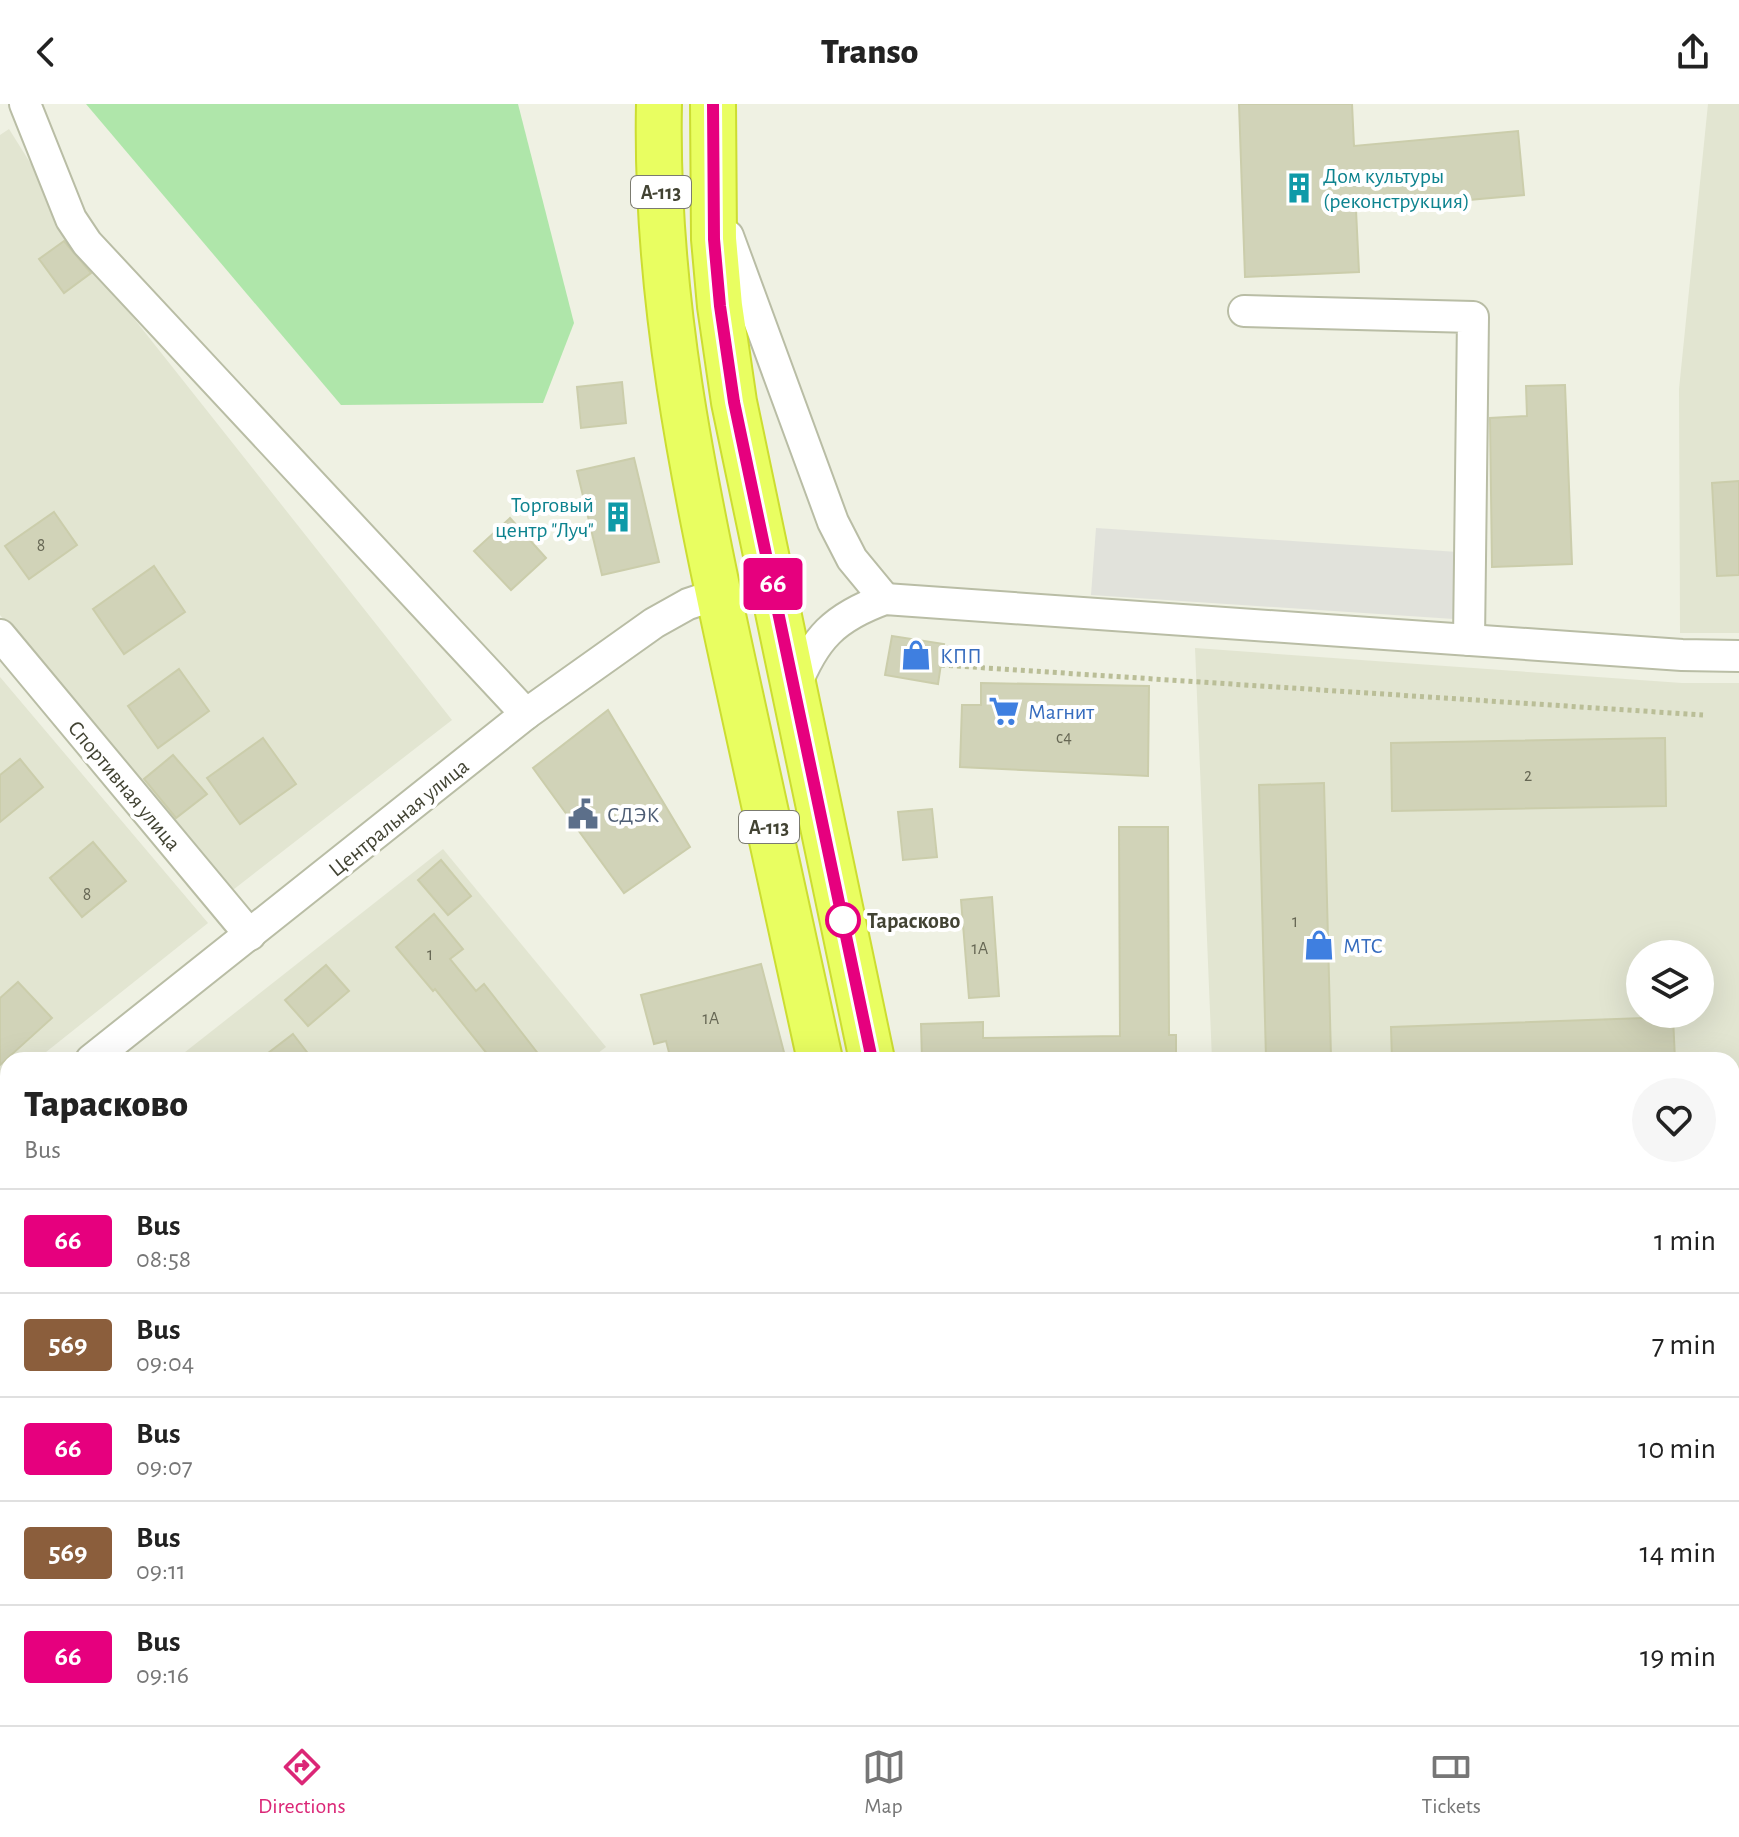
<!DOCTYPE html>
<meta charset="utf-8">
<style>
body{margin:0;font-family:"Alegreya Sans",sans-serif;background:#f6f6f6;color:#222;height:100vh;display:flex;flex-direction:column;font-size:30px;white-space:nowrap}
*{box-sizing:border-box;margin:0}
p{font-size:26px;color:#767676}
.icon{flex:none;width:44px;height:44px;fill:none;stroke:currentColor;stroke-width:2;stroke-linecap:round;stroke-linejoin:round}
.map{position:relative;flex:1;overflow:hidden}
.side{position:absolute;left:0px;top:948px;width:1740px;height:674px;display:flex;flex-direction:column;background:#fff;border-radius:24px 24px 0 0;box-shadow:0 8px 32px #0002}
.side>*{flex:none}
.badge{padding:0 16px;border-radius:6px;font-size:28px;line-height:52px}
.buttons{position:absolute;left:1626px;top:836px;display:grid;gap:16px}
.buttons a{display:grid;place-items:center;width:88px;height:88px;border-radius:50%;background:#fff;box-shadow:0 8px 32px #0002;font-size:40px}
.map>.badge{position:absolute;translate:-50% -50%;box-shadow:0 0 0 4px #fff}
.round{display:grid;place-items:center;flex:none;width:84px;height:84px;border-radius:42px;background:#f6f6f6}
.headline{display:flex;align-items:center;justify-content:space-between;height:136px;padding:0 24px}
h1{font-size:38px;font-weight:800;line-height:60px}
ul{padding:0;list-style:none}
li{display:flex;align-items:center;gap:24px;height:104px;padding:0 24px;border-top:2px solid #e0e0e0}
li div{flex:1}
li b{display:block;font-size:30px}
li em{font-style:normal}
li .badge{min-width:88px;font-weight:700;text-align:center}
header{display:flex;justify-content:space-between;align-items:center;height:104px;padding:0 24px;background:#fff;font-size:36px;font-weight:800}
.tabs{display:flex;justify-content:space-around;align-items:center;height:112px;border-top:2px solid #e0e0e0;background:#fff;font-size:22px;color:#767676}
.tabs a{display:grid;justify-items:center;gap:4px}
.tabs .active{color:#db2777}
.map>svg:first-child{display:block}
</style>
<header><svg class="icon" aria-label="back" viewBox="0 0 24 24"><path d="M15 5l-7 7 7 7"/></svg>Transo<svg class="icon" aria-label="share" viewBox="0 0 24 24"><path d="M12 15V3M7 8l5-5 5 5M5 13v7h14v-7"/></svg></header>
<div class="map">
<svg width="1739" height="1621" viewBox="0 0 1739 1621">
<rect width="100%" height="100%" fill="#eff1e3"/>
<!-- residential -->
<g fill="#e2e5d1" fill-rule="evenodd">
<path d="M1708,0H1739V529H1680L1679,285Z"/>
<path d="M9,25L105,178L452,616L229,789L0,511V31Z"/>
<path d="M1195,544L1682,579H1739V1398H1732V956H1212ZM1640,850H1700V910H1640Z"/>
<path d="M0,573L208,819L36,956H8V978L0,985Z"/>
<path d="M443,745L606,943L589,956H175Z"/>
<path d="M8,1088V1518L0,1524V1094Z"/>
<path d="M8,1588V1614H431L429,1621H0V1594Z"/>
<path d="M471,1614H607L606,1621H470Z"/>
</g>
<!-- green -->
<g fill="#afe6aa">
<path d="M86,0H518L574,219L543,299L341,301Z"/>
<path d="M1732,1443H1739V1621H1566L1571,1614H1732Z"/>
<path d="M632,1614H912L915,1621H633Z"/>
</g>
<!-- parking -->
<path fill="#e1e2db" d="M1096,424L1458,448L1454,515L1091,491Z"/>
<!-- building -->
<g fill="#d1d3b8" stroke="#cbcdab" stroke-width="2">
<path d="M1239,0H1352L1354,42L1518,27L1524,91L1356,106L1359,168L1245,173Z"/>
<path d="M64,137L91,169L64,189L39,155Z"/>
<path d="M622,278L626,319L581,324L577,283Z"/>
<path d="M1565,281L1572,460L1492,463L1490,314L1527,312L1526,282Z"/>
<path d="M634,354L659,458L602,471L577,367Z"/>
<path d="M1739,377V471L1717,472L1712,379Z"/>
<path d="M54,408L77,441L29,475L5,442Z"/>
<path d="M510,414L546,454L511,486L474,447Z"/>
<path d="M154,462L185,508L124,550L93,505Z"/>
<path d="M892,532L944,540L938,580L885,571Z"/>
<path d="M179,565L209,607L158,644L128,602Z"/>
<path d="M981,579L1149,582L1148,672L960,663L962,601H981Z"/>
<path d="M608,606L690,743L624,789L533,664Z"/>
<path d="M263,634L296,680L240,720L207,674Z"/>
<path d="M1665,634L1666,702L1392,707L1391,639Z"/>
<path d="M173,651L207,690L176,714L144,675Z"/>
<path d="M20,655L43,683L0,718V671Z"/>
<path d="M1324,679L1331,953L1266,955L1259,681Z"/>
<path d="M932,705L937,753L903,756L898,708Z"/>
<path d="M1119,723H1168L1169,931H1176V956H922L921,920L983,918V934L1120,932Z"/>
<path d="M93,738L126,777L82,813L50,774Z"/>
<path d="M441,756L471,792L448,811L418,776Z"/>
<path d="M992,793L999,892L969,894L961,796Z"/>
<path d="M434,810L463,845L450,855L476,887L484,880L543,956H492L435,885L433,887L396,843Z"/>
<path d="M761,860L786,956H671L666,937L654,940L641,891Z"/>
<path d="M326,861L349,887L308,922L285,896Z"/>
<path d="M18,878L52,914L0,961V894Z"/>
<path d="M1673,913L1675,956H1392L1391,923Z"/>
<path d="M293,930L313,956H259Z"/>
</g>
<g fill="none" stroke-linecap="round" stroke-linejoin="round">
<!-- minor casing -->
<g stroke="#b9bda5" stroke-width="34">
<g id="minor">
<path d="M25,0L71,115L87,139L526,610"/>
<path d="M728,132L833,418L852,455L885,495"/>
<path d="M1244,207L1473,213L1469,536"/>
<path d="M0,531L250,831"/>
<path d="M795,584C814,534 835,513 885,495L1682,551L1739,552"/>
<path d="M91,956L526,610L654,519L688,500L718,490"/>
<path d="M1732,1018L1739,1017"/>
<path d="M0,1028L8,1022"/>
<path d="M1732,1407H1739"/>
<path d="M0,1553L8,1547"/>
<path d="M453,1621L454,1614"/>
</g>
</g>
<!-- highway casing -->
<g stroke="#ccdd31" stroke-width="48">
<g id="highway">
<path d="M659,0C655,190 693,374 733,558C762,691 791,823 820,956"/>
<path d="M713,0L714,135L720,202L734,298L872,956"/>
<path d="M963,1614L965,1621"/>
<path d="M1016,1614L1017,1621"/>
</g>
</g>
<!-- path -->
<path stroke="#babe97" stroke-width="5" stroke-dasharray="4 4" stroke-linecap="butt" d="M941,561L1703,611"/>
<!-- minor -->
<use href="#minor" stroke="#fff" stroke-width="30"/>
<!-- highway -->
<use href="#highway" stroke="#e9fe61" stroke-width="44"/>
</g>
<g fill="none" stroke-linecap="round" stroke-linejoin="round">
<!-- line casing -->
<g stroke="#fff" stroke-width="18">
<path id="line" d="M713,0L714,135L720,202L734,298L872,956"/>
</g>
<!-- line -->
<use href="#line" stroke="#e6007e" stroke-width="12"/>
</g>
<!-- icons -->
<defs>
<g id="building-bare" transform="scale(2.4)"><path d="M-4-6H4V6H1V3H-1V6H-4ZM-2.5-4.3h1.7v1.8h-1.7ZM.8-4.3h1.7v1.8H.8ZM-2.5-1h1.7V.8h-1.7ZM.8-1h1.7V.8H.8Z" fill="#0f9aa8" stroke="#fff" stroke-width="2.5" paint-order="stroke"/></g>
<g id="shop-bare" transform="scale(2.4)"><path d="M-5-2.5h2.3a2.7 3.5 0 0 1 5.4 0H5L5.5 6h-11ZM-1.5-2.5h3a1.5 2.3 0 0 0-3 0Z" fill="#3f7fe0" stroke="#fff" stroke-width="2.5" paint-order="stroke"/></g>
<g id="supermarket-bare" transform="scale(2.4)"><path d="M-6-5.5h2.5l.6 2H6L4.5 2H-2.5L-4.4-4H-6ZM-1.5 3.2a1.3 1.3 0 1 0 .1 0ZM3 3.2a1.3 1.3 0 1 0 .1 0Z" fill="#3f7fe0" stroke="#fff" stroke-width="2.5" paint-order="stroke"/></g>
<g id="civic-bare" transform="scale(2.4)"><path d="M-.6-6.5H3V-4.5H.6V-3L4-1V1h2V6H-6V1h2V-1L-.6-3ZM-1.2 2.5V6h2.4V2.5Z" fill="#5c6f8a" stroke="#fff" stroke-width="2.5" paint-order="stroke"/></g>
</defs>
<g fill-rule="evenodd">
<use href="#building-bare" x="1299" y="84"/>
<use href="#building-bare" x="618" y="413"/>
<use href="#shop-bare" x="916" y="551"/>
<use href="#supermarket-bare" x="1004" y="607"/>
<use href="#civic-bare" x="583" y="710"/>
<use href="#shop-bare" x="1319" y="841"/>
</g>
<!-- markers -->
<circle fill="#fff" stroke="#e6007e" stroke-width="4" cx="843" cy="816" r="16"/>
<g text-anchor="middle" stroke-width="8" stroke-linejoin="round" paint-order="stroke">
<!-- number labels -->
<g font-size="18" fill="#666754">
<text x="41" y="447">8</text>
<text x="1064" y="639">с4</text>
<text x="1528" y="677">2</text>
<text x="87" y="796">8</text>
<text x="1295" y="823">1</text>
<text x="980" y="850">1А</text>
<text x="430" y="856">1</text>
<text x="711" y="920">1А</text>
</g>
<!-- shield labels -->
<g fill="#fff" stroke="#7b7b70" stroke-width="2">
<rect x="631" y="72" width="60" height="32" rx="6"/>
<rect x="739" y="707" width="60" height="32" rx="6"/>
</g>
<g font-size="20" font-weight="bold" fill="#424333">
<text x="661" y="95">А-113</text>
<text x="769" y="730">А-113</text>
</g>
<!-- culture labels -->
<g font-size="22" fill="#0d838f" stroke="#fff" text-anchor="start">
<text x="1323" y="79">Дом культуры<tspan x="1323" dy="25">(реконструкция)</tspan></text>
<text x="594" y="408" text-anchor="end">Торговый<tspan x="594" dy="25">центр "Луч"</tspan></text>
</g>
<!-- shop labels -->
<g font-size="22" fill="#366cbe" stroke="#fff" text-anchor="start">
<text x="940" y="559">КПП</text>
<text x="1028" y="615">Магнит</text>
<text x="1343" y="849">МТС</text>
</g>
<!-- street labels -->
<g font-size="22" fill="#424333" stroke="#fff">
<text transform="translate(125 681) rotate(50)" y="8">Спортивная улица</text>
<text transform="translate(398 713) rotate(-39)" y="8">Центральная улица</text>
</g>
<!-- service labels -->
<g font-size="22" fill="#4e5e75" stroke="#fff" text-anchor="start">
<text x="607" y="718">СДЭК</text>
</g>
<!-- stop labels -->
<g font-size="22" font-weight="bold" fill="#424333" stroke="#fff" text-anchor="start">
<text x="867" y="824">Тарасково</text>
</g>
</g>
</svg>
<div class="buttons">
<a><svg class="icon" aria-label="layers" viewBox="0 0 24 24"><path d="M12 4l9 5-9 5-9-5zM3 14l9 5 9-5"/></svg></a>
</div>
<b class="badge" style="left:773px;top:480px;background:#e6007e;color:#fff">66</b>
<section class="side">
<div class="headline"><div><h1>Тарасково</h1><p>Bus</p></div><a class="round"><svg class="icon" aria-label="heart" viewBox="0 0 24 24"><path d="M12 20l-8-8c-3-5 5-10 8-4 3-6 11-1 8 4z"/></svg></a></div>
<ul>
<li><span class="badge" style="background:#e6007e;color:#fff">66</span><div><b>Bus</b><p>08:58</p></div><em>1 min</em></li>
<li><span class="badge" style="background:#8b5e3c;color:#fff">569</span><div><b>Bus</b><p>09:04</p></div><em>7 min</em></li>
<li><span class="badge" style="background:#e6007e;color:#fff">66</span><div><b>Bus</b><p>09:07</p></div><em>10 min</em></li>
<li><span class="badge" style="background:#8b5e3c;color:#fff">569</span><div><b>Bus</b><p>09:11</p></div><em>14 min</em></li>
<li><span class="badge" style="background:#e6007e;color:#fff">66</span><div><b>Bus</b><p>09:16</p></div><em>19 min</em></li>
</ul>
</section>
</div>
<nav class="tabs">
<a class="active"><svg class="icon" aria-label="directions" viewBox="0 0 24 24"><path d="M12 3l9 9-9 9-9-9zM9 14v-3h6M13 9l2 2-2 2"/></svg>Directions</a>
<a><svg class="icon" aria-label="map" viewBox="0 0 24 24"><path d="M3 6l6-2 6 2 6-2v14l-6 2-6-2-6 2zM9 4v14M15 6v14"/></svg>Map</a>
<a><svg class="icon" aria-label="tickets" viewBox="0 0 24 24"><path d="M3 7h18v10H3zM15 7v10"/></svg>Tickets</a>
</nav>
